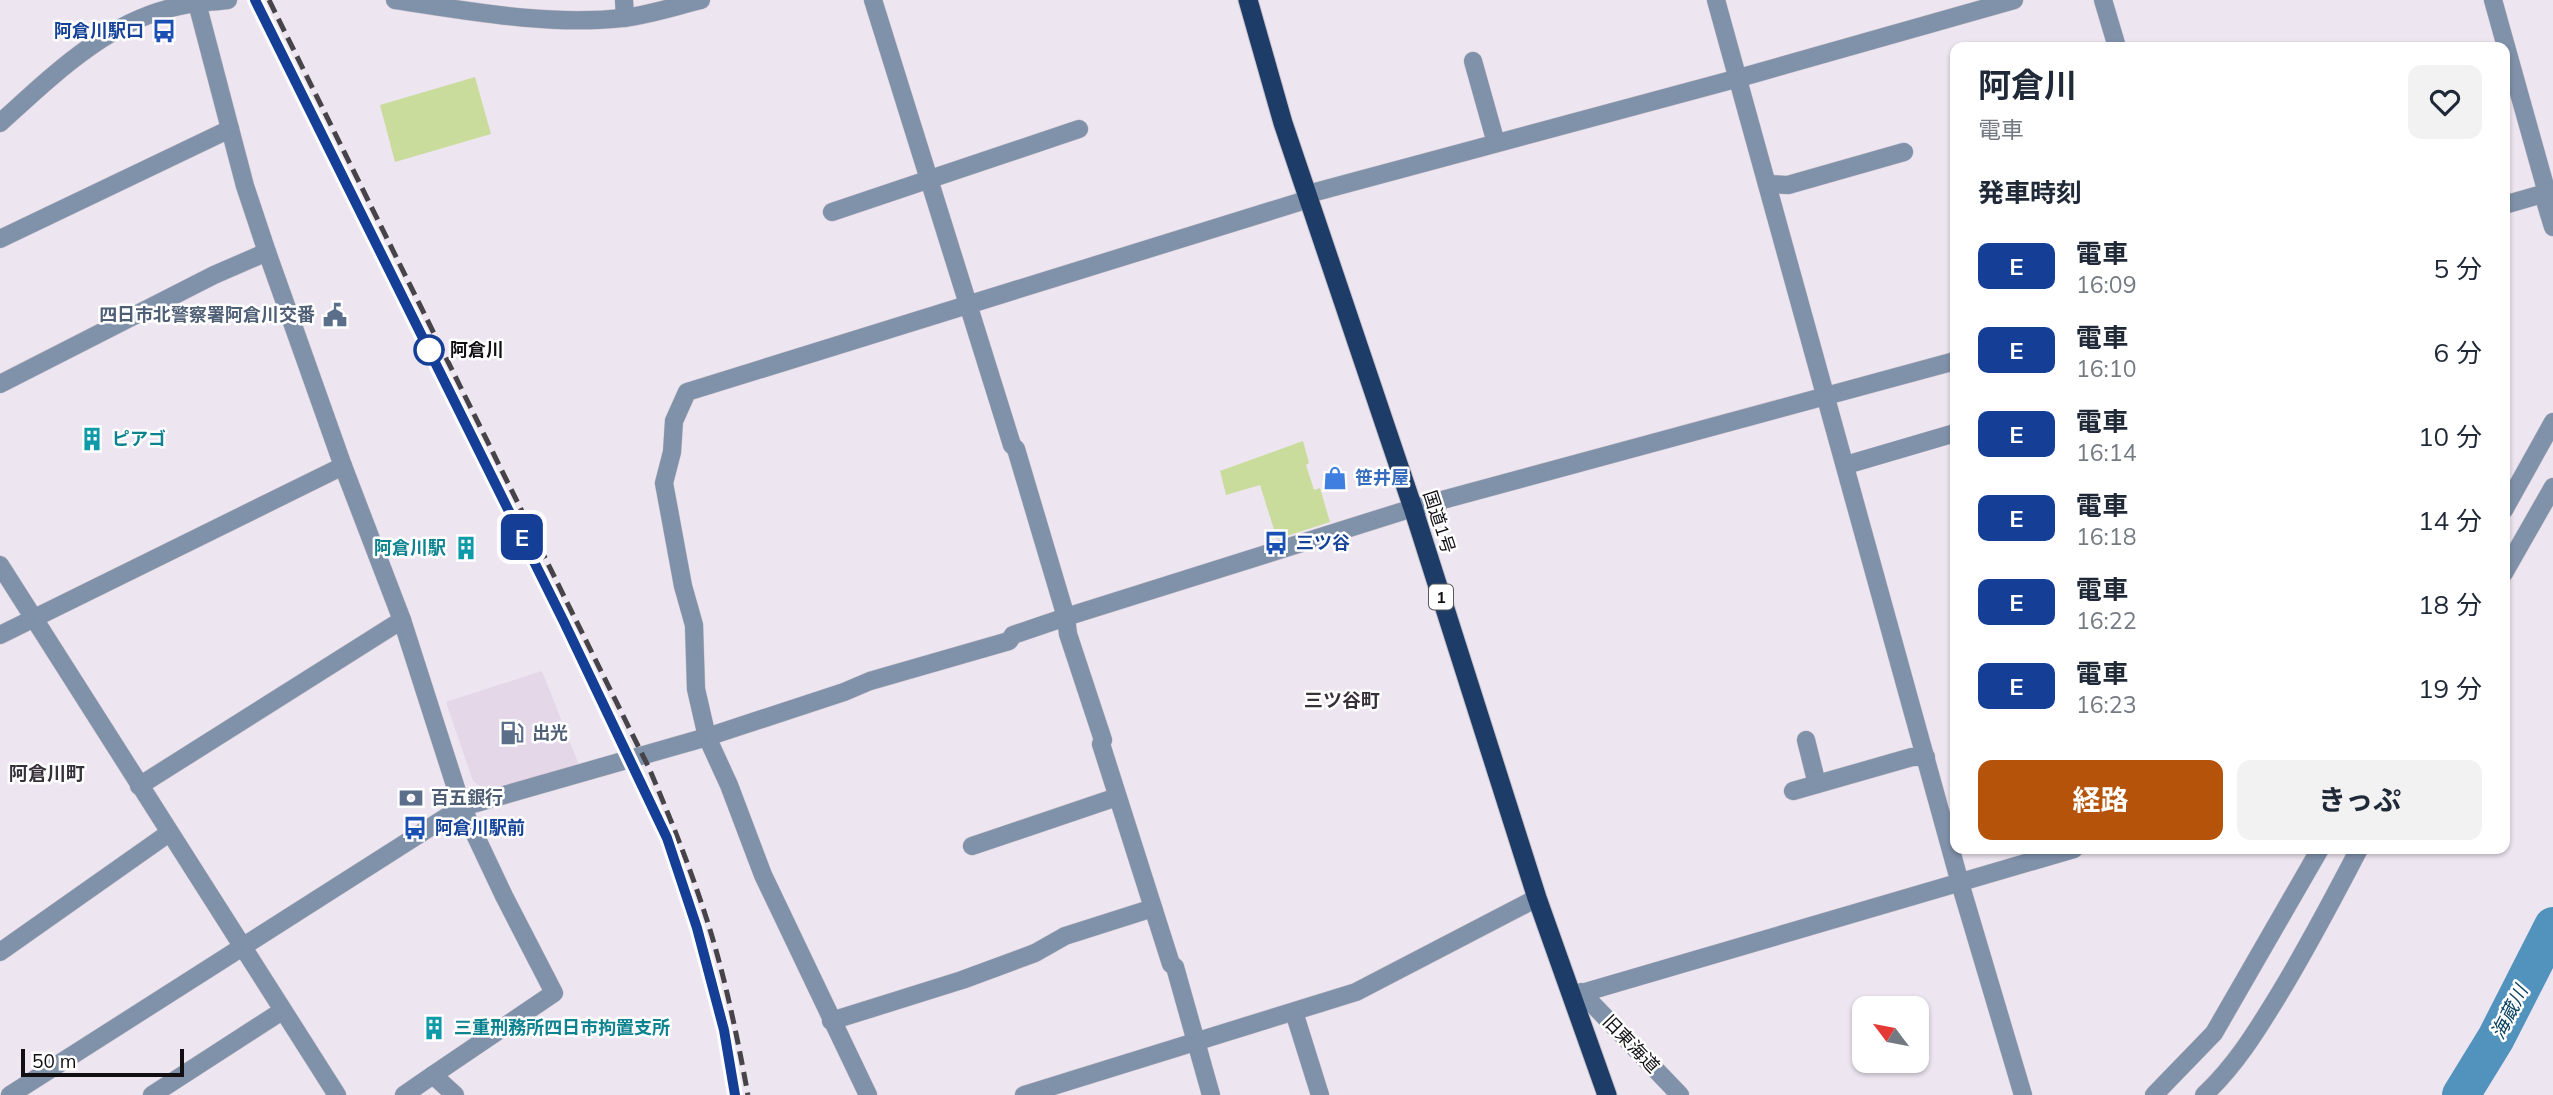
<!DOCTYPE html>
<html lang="ja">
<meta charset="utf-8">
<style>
body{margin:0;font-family:Mulish,"Noto Sans JP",sans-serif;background:#f2f2f3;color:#1f2937;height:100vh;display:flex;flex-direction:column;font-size:26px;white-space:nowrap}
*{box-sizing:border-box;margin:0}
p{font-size:23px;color:#747a83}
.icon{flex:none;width:38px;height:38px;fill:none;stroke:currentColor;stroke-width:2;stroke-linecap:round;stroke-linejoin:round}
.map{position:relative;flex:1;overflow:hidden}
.side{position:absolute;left:1950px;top:42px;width:560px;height:812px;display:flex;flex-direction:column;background:#fff;border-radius:14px;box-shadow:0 2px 5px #0004}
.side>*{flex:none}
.badge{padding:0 14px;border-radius:10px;font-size:24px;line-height:46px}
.needle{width:46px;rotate:302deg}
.tools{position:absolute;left:1852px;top:996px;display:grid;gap:14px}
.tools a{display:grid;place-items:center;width:77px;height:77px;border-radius:14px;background:#fff;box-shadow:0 2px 5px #0004;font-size:35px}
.scale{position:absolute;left:21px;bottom:18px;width:163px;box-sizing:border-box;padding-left:7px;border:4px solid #110f12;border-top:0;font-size:19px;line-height:24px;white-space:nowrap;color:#110f12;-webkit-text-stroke:5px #fff;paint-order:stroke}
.map>.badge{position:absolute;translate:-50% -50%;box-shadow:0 0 0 4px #fff}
h2{padding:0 28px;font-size:26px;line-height:63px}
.round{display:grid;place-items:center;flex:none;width:74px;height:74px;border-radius:14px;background:#f2f2f3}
.summary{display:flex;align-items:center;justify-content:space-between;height:119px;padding:0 28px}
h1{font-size:33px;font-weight:700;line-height:52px}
.button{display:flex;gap:14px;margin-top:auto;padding:14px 28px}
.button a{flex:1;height:80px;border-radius:14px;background:#b45309;color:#fff;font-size:28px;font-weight:700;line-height:80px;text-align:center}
.button a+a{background:#f2f2f3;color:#1f2937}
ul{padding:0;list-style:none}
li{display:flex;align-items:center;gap:21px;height:84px;padding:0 28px}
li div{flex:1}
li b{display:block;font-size:26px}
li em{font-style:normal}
li .badge{min-width:77px;font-weight:700;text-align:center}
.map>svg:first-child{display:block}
</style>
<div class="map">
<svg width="2553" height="1095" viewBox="0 0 2553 1095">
<rect width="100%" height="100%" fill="#ede5f0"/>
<!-- built -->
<path fill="#e3d7e8" d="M542,671L579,765L486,791L473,781L446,702Z"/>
<!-- green -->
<g fill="#cadc9c">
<path d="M475,77L491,134L395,162L380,105Z"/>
<path d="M1303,441L1309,463L1306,465L1314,490L1320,488L1330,522L1277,539L1260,485L1226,495L1220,471Z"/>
</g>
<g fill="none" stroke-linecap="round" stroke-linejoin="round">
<!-- river -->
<path stroke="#5193bd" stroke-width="38" d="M2461,1095L2496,1038L2553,926"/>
<!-- minor casing -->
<g stroke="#cac3cc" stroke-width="19">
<g id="minor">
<path d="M624,0L625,18"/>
<path d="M873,0L1012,445L1016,449L1066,617L1068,634L1103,740L1101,744L1171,964L1175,967L1211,1095"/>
<path d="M1716,0L1960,883L2023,1095"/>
<path d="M2103,0L2117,47"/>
<path d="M2493,0L2547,193"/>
<path d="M197,3L245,186L267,252L343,466L402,620L462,807L504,896L554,993L433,1075"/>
<path d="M1473,61L1496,143"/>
<path d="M1768,184L1788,185L1904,152"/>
<path d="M1308,194L1739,78L2014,0"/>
<path d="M2543,194L2553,227"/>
<path d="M2504,205L2553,191"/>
<path d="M832,212L1079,129"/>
<path d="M0,239L230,129"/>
<path d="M0,384L214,275L267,252"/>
<path d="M1846,465L1955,433"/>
<path d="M2504,510L2553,422"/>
<path d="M0,565L337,1095"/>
<path d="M2504,573L2553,487"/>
<path d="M0,635L343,466"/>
<path d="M1806,740L1817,784"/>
<path d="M139,786L402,620"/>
<path d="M1793,791L1912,757H1926"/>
<path d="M972,846L1117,797"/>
<path d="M0,952L169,833"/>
<path d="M1581,992L1680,1095"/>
<path d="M1572,996L2074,849"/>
<path d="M1294,1012L1320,1095"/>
<path d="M831,1021L962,980L1035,953L1065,936L1153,908"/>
<path d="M10,1095L462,807L707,737L844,692L870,681L1009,641L1013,635L1066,617L1413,508L1955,361"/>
<path d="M152,1095L282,1011"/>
<path d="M404,1095L433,1075L455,1095"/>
<path d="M868,1095L763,875L729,785L707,737L696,689L694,625L683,586L664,483L672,452L674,421L687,392L1309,199"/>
<path d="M1024,1095L1356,992L1537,898"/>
<path d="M2154,1095L2214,1033L2320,849"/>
<path d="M2204,1095C2235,1066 2256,1032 2278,996C2307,948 2333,899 2359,849"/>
</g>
</g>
<!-- tertiary casing -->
<g stroke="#cac3cc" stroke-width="19">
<g id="tertiary">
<path d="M395,0C470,11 547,26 623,18C649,15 676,6 701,0"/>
<path d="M0,123C52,76 108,20 180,6C196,2 212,2 228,0"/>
</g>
</g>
<!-- trunk casing -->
<g stroke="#cac3cc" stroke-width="21">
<path id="trunk" d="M1248,0L1283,123L1413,508L1537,898L1607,1095"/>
</g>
<!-- minor -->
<use href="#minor" stroke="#8091aa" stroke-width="18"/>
<!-- tertiary -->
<use href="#tertiary" stroke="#8091aa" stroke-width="18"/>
<!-- trunk -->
<use href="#trunk" stroke="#1e3c68" stroke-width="19"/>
<!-- rail -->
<g stroke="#474449" stroke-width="5" stroke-dasharray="14 7" stroke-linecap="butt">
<path d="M255,0L577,647L667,838L697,928L724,1030L735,1095"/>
<path d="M269,0L649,768C672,822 694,877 711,933C727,986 738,1041 748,1095"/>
</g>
</g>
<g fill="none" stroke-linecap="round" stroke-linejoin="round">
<!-- line casing -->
<g stroke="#fff" stroke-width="16">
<path id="line" d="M255,0L564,622L667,838L697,928L724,1030L735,1095"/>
</g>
<!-- line -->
<use href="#line" stroke="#153f97" stroke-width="10"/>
</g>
<!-- icons -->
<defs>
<g id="bus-bare" transform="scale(1.89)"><path d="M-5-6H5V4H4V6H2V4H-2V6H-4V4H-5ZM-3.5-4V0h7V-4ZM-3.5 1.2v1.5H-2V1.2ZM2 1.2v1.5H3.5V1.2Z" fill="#1a4fb4" stroke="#fff" stroke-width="2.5" paint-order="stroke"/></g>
<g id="civic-bare" transform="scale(1.89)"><path d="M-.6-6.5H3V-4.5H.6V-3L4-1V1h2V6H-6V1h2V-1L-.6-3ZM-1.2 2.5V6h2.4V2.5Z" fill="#5c6f8a" stroke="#fff" stroke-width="2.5" paint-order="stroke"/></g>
<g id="building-bare" transform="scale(1.89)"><path d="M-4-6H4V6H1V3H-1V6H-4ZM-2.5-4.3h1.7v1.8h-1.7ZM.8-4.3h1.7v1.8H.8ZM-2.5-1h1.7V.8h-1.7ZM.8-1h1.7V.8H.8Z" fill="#0f9aa8" stroke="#fff" stroke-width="2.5" paint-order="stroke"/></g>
<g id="shop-bare" transform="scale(1.89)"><path d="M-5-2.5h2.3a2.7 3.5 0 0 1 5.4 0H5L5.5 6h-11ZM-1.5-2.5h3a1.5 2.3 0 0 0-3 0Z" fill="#3f7fe0" stroke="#fff" stroke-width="2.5" paint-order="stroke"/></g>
<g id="fuel-bare" transform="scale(1.89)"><path d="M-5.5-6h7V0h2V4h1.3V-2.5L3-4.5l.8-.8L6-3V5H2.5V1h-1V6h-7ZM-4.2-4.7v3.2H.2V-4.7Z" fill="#5c6f8a" stroke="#fff" stroke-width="2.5" paint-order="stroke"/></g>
<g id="bank-bare" transform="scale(1.89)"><path d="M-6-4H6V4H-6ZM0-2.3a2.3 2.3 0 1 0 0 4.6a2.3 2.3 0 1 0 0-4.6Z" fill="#5c6f8a" stroke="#fff" stroke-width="2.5" paint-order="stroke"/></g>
</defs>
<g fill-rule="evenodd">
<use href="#bus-bare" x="164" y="31"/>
<use href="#civic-bare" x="335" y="315"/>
<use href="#building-bare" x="92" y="439"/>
<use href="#shop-bare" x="1335" y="478"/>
<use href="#bus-bare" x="1276" y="543"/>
<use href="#building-bare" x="466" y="548"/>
<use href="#fuel-bare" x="512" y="733"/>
<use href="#bank-bare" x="411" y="798"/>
<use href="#bus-bare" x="415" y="828"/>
<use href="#building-bare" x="434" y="1028"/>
</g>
<!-- markers -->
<circle fill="#fff" stroke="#153f97" stroke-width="3.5" cx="429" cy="350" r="14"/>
<g text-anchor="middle" stroke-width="5" stroke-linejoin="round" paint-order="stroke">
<!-- shield labels -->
<rect fill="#fff" stroke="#585759" stroke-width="2" x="1429" y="584.5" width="24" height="25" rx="5"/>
<g font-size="16" font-weight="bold" fill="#110f12">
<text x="1441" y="603">1</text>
</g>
<!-- transit labels -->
<g font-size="18" font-weight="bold" fill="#164399" stroke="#fff" text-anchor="start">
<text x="144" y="37" text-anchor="end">阿倉川駅口</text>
<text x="1296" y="549">三ツ谷</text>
<text x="435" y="834">阿倉川駅前</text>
</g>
<!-- service labels -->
<g font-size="18" font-weight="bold" fill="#4e5e75" stroke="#fff" text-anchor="start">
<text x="315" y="321" text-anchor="end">四日市北警察署阿倉川交番</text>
<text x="532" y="739">出光</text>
<text x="431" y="804">百五銀行</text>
</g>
<!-- stop labels -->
<g font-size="18" font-weight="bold" fill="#110f12" stroke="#fff" text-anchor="start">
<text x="450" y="356">阿倉川</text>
</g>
<!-- culture labels -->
<g font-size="18" font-weight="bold" fill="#0d838f" stroke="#fff" text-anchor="start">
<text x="112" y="445">ピアゴ</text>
<text x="446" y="554" text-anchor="end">阿倉川駅</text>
<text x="454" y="1034">三重刑務所四日市拘置支所</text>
</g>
<!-- shop labels -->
<g font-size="18" font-weight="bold" fill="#366cbe" stroke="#fff" text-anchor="start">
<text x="1355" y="484">笹井屋</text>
</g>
<!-- street labels -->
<g font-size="18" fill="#110f12" stroke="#fff">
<text transform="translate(1439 522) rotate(72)" y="6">国道1号</text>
<text transform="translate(1631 1044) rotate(46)" y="6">旧東海道</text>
</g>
<!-- neighbourhood labels -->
<g font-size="19" font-weight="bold" fill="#363038" stroke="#fff">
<text x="1342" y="707">三ツ谷町</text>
<text x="47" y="780">阿倉川町</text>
</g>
<!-- water labels -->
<g font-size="19" font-style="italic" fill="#0b425f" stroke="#fff">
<text transform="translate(2509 1012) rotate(-63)" y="7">海蔵川</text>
</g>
</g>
</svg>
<div class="tools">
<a><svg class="needle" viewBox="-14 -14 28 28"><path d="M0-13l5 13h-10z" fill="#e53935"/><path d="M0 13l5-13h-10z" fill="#747a83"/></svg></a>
</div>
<div class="scale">50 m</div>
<b class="badge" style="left:522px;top:537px;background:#153f97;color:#fff">E</b>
<section class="side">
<div class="summary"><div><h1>阿倉川</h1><p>電車</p></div><a class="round"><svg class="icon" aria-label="heart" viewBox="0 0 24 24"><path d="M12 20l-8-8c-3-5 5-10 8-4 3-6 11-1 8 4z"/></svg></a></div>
<h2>発車時刻</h2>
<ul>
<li><span class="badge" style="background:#153f97;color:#fff">E</span><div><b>電車</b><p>16:09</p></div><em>5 分</em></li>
<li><span class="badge" style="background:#153f97;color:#fff">E</span><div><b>電車</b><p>16:10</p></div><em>6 分</em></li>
<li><span class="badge" style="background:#153f97;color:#fff">E</span><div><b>電車</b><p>16:14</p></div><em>10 分</em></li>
<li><span class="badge" style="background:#153f97;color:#fff">E</span><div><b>電車</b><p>16:18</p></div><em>14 分</em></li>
<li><span class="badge" style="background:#153f97;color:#fff">E</span><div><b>電車</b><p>16:22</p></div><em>18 分</em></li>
<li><span class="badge" style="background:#153f97;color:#fff">E</span><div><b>電車</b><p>16:23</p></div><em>19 分</em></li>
</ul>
<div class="button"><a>経路</a><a>きっぷ</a></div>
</section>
</div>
